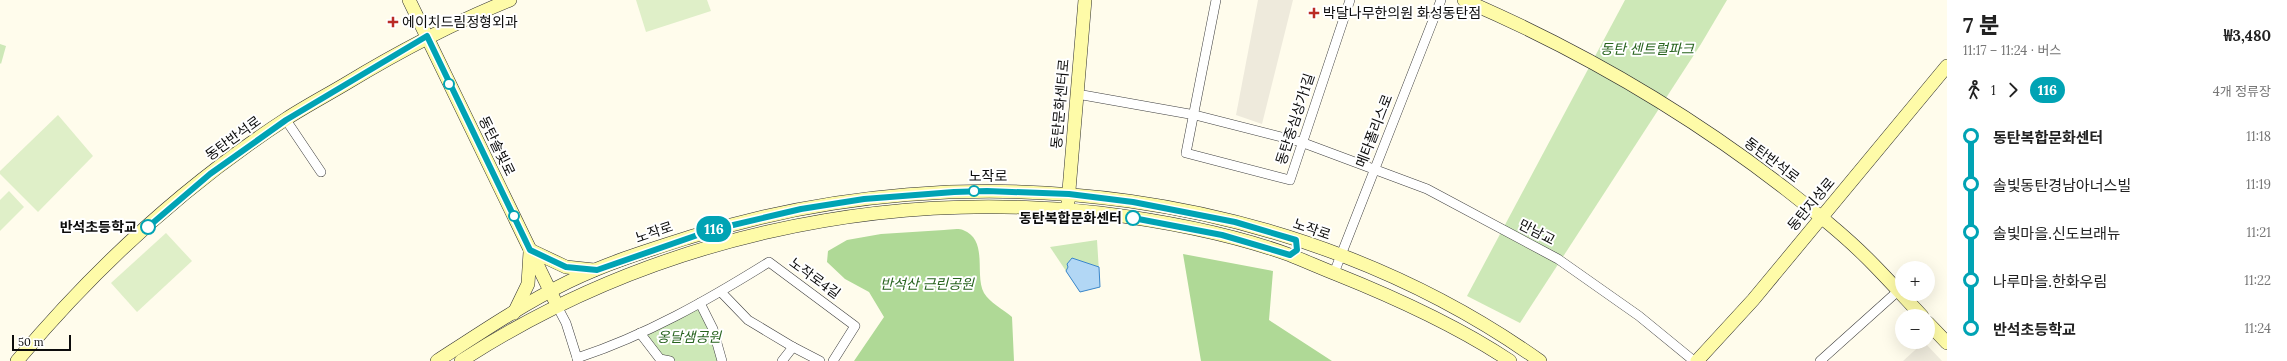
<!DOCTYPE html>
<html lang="ko">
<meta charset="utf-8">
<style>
body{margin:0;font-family:Lora,"Noto Sans KR",serif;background:#f2f2f2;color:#222;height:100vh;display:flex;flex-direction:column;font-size:15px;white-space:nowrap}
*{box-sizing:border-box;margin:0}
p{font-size:13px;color:#767676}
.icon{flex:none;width:22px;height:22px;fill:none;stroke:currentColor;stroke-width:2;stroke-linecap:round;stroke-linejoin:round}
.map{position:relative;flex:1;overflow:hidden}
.drawer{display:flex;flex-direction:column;background:#fff;width:340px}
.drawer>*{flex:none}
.badge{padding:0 8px;border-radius:13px;font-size:14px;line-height:26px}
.tools{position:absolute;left:1895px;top:261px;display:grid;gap:8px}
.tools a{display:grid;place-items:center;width:40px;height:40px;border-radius:50%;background:#fff;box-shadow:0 4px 16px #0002;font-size:20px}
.scale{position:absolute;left:12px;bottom:10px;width:59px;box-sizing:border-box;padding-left:4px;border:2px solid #0c0c0c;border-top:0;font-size:11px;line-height:14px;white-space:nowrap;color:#0c0c0c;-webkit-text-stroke:3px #fff;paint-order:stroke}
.map>.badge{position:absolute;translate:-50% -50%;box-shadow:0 0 0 2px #fff}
.legs{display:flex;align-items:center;gap:6px;height:44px;padding:0 16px;font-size:13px}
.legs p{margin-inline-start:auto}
.summary{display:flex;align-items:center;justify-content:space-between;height:68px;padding:0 16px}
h1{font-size:22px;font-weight:800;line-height:30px}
ul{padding:0 16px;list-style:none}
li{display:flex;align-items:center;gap:14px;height:48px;font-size:15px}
li i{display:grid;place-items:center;width:6px;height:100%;margin:0 5px;background:currentColor}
li i::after{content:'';width:10px;height:10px;margin:-5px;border:3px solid;border-radius:50%;background:#fff}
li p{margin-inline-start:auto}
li:first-child i{background:linear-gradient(#0000 50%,currentColor 0)}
li:last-child i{background:linear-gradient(currentColor 50%,#0000 0)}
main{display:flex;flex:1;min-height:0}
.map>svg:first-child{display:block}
</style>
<main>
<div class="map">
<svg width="1947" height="361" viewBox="0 0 1947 361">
<rect width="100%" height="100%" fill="#fffcec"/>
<!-- green -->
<g fill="#cde8b7">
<path d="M1625,0H1727L1701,44L1520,323L1467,296Z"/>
<path d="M0,44L6,46L1,64L0,63Z"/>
<path d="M1097,240L1100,287L1080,292L1050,247Z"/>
<path d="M700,305L721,361H674L662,358L643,334Z"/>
</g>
<!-- forest -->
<g fill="#afd996">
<path d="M944,230C949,230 958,228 963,230C989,240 974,275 984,293C989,302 1004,310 1012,317L1014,361H854L884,317L869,292L845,279L827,262L828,251L847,240L881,234Z"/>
<path d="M1183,254L1273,271L1269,320L1332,361H1201Z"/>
</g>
<!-- pitch -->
<g fill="#dfefc8">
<path d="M636,0H707L711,11L646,32Z"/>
<path d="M58,115L93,156L38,212L0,174V171Z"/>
<path d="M9,191L24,207L0,231V200Z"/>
<path d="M166,233L192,261L137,312L111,283Z"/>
</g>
<!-- plaza -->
<g fill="#eeeadc">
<path d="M1258,0H1293L1262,124L1236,115Z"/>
<path d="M1924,342L1942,361H1903Z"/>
</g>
<!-- water -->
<path fill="#b2d7f5" stroke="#3a86cb" d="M1072,258L1099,267L1100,287L1080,292L1066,271L1068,267L1067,264Z"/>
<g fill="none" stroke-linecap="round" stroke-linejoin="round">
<!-- street casing -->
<g stroke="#3f3f3f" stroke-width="10">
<g id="street">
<path d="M1216,0L1186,153L1290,180L1350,0"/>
<path d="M1077,94L1195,115L1301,142L1427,189L1558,259L1639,316L1694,361"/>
<path d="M286,120L321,172"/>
<path d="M1334,273L1441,0"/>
<path d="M721,292L748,320L793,347"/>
<path d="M700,303L713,329L722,361"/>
<path d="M557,306L566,323L578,361"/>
<path d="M640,333L660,359L670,361"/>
<path d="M577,358C645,336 708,300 769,262L855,326L833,361"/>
<path d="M782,361L793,347L820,361"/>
<path d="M1820,361L1898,291"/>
</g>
</g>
<!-- secondary casing -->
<g stroke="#2e2e2e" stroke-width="14">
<g id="secondary">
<path d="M409,0L554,299"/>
<path d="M1464,0C1580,50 1688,113 1787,190C1815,212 1843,234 1868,259C1886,277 1904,297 1922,316"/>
<path d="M1068,202L1085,0"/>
<path d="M530,250L566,267L594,270"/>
<path d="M514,313L528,284L530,252"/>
<path d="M1928,323L1947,343"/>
<path d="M17,361C94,269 185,185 286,119C306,106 327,95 347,83C400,51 453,23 510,0"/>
<path d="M437,361C480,333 523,304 568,282C607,263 649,250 690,237C971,148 1298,189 1540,361"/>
<path d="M461,361C649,239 878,188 1100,213C1164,221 1229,233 1290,255C1305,261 1321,268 1336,274C1396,298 1456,325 1510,361"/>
<path d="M1697,361L1753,300L1947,66"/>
</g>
</g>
<!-- street -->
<use href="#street" stroke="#fff" stroke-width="9"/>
<!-- secondary -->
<use href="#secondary" stroke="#fefba8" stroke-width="13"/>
</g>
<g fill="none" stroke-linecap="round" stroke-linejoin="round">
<!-- line-1 casing -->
<g stroke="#fff" stroke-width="9">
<path id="line-1" d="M148,227L210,174L286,120L427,36L530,250L566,267L597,270L712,230L801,209L864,199L954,192L987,191L1069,194L1133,202L1235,222L1296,240L1297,250L1290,255L1222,235L1133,218"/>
</g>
<!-- line-1 -->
<use href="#line-1" stroke="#00a3b4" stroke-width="6"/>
</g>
<!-- markers -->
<g fill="#ba2b27" stroke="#fff" stroke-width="1.5">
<path d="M1312 7h4v4h4v4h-4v4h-4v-4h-4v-4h4z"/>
<path d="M391 16h4v4h4v4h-4v4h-4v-4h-4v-4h4z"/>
</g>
<g fill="#fff" stroke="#00a3b4" stroke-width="2">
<circle cx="449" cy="84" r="5"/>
<circle cx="974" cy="191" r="5"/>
<circle cx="514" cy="216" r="5"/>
<circle cx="1133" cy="218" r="7"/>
<circle cx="148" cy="227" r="7"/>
</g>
<g text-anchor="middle" stroke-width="4" stroke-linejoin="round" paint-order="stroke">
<!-- poi labels -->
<g font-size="14" fill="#0c0c0c" stroke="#fff" text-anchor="start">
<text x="1323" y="18">박달나무한의원 화성동탄점</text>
<text x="402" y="27">에이치드림정형외과</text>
</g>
<!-- park labels -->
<g font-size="14" font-style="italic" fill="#27631e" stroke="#fff">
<text x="1647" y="54">동탄 센트럴파크</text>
<text x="927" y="289">반석산 근린공원</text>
<text x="689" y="342">옹달샘공원</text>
</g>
<!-- street labels -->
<g font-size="14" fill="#0c0c0c" stroke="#fff">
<text transform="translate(1060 104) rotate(-85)" y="5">동탄문화센터로</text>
<text transform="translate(1295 119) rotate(-72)" y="5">동탄중심상가1길</text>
<text transform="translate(1374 131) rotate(-69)" y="5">메타폴리스로</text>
<text transform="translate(233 138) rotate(-36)" y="5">동탄반석로</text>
<text transform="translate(497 146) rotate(64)" y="5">동탄솔빛로</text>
<text transform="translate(1772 160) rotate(37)" y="5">동탄반석로</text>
<text x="988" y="181">노작로</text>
<text transform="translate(1811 204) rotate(-50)" y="5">동탄지성로</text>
<text transform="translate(1312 229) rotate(19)" y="5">노작로</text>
<text transform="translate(654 232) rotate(-19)" y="5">노작로</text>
<text transform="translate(1537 232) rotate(27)" y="5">만남교</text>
<text transform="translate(815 278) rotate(36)" y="5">노작로4길</text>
</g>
<!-- stop labels -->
<g font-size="14" font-weight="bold" fill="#0c0c0c" stroke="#fff" text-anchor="end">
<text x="1122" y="223">동탄복합문화센터</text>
<text x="137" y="232">반석초등학교</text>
</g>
</g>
</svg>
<div class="tools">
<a>+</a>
<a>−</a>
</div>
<div class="scale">50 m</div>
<b class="badge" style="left:714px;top:229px;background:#00a3b4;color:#fff">116</b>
</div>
<section class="drawer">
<div class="summary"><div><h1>7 분</h1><p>11:17 – 11:24 · 버스</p></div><b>₩3,480</b></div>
<div class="legs"><svg class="icon" aria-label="walk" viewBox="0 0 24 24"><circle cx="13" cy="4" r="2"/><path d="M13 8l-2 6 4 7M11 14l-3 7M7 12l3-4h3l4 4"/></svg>1<svg class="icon" aria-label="forward" viewBox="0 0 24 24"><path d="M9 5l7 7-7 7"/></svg><b class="badge" style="background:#00a3b4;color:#fff">116</b><p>4개 정류장</p></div>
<ul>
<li><i style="color:#00a3b4"></i><b>동탄복합문화센터</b><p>11:18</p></li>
<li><i style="color:#00a3b4"></i><span>솔빛동탄경남아너스빌</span><p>11:19</p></li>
<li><i style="color:#00a3b4"></i><span>솔빛마을.신도브래뉴</span><p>11:21</p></li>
<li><i style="color:#00a3b4"></i><span>나루마을.한화우림</span><p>11:22</p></li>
<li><i style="color:#00a3b4"></i><b>반석초등학교</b><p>11:24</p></li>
</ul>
</section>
</main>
